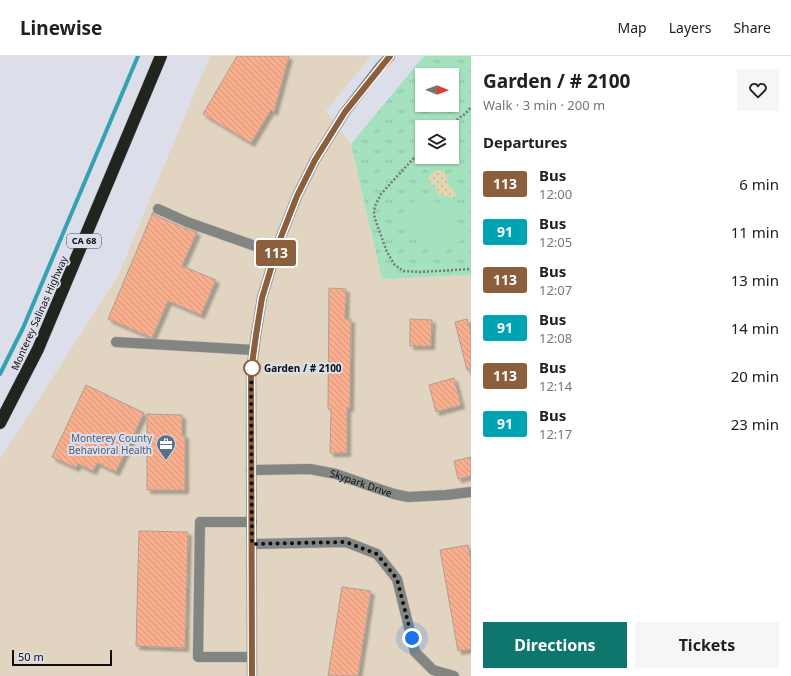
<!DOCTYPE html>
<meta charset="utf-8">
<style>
body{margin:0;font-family:"Noto Sans",sans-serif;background:#f6f6f6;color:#202124;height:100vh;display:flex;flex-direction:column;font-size:15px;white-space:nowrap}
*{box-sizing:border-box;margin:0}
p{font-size:13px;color:#757577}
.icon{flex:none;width:22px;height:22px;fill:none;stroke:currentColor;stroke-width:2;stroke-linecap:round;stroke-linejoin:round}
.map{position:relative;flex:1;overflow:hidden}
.details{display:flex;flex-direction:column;background:#fff;width:320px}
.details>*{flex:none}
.badge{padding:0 8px;border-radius:3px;font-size:14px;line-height:26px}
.needle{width:26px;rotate:91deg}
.controls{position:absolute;left:415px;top:12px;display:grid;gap:8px}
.controls a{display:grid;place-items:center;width:44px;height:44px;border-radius:0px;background:#fff;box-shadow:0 1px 3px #0004;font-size:20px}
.scale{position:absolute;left:12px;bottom:10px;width:100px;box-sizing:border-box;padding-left:4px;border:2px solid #0d0e12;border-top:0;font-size:11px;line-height:14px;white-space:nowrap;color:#0d0e12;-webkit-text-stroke:3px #dcdfea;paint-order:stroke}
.you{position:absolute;width:20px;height:20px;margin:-10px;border:3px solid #fff;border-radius:50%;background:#1a73e8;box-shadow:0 0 0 6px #1a73e833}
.map>.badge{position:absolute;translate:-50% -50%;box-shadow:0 0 0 2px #fff}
h2{padding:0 12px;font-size:15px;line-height:36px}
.round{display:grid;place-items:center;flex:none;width:42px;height:42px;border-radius:0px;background:#f6f6f6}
.summary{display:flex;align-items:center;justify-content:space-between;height:68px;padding:0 12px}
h1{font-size:19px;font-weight:700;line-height:30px}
.primary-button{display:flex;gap:8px;margin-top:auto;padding:8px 12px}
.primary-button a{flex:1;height:46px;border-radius:0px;background:#0f766e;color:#fff;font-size:16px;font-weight:700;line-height:46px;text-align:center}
.primary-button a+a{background:#f6f6f6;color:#202124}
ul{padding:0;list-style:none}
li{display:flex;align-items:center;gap:12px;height:48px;padding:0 12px}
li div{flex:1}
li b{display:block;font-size:15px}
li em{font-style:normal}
li .badge{min-width:44px;font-weight:700;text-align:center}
header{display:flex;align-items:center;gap:24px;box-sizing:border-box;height:56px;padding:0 20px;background:#fff;border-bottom:1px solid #e0e0e0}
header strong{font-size:19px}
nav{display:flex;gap:22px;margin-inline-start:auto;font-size:14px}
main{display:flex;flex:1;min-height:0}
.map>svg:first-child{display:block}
</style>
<header>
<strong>Linewise</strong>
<nav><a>Map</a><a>Layers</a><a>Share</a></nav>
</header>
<main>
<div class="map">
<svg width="471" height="620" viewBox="0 0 471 620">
<defs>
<pattern id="grass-tufts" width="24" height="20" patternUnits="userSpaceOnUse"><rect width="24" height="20" fill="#a4e1be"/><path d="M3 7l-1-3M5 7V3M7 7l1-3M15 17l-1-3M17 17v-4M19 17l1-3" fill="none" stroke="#8cc0a2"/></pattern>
<pattern id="sand-dots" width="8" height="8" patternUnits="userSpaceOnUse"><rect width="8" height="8" fill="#e0d6b1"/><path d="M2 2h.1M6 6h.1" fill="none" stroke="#bfb697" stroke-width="1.8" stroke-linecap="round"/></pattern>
<pattern id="building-back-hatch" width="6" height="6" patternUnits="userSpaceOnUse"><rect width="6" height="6" fill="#f9ae8d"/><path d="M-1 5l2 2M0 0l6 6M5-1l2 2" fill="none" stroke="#d49479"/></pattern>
<filter id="shadow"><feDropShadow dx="3.5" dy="3.5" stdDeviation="1" flood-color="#0004"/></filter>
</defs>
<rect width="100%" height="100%" fill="#dcdfea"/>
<!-- commercial -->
<path fill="#e1d4c0" d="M210,0H371L326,55L351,88L382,223L471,219V620H0V403L118,220Z"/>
<!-- grass -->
<path fill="url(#grass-tufts)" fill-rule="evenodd" d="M424,0H471V219L382,223L351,88ZM422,19H452V49H422ZM422,71H452V101H422Z"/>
<!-- sand -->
<path fill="url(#sand-dots)" d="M439,114C451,117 445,123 450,131C451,133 453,134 455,135L456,137L455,142H450L445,139L440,140L436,136V130C436,130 430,127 430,127C425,121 434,115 439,114Z"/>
<!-- pitch -->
<path fill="#a4e1be" d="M423,141C430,141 434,146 441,147C445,148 450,147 453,149C459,152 456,158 456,163C458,171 470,182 456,188C450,190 444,186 437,187C430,188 427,191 419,188C411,176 402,146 423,141Z"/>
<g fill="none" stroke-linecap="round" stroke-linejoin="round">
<!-- stream -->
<path stroke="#35a1b4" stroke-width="4" d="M0,318L23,272L138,0"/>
</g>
<!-- building -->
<g fill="url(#building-back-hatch)" stroke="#ab9f9a" filter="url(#shadow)">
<path d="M237,0H289L274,56L271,54L251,87L203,58Z"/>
<path d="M153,156L155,159L184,172L197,176L182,210L216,224L201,259L168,245L152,282L108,263Z"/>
<path d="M329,232L346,233L345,263H351L350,352H347V397H330L331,353H328Z"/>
<path d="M410,263L432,264L431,290H410Z"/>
<path d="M467,263L471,277V313L467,314L455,266Z"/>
<path d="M454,322L461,349L436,356L429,329Z"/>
<path d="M86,329L144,357L116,416L97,407L93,415L78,408L76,412L52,401Z"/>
<path d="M147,358L182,359V379H185V434H147Z"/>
<path d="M471,401V420L458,423L454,405Z"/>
<path d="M139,475L188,476L185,592L136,590Z"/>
<path d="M468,489L471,504V593L458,595L440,494Z"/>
<path d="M342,531L371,535L358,620H328Z"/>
</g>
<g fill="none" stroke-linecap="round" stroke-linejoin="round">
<!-- minor casing -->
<g stroke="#b7b9c3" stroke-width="11">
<g id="minor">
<path d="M158,153L187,166L275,197"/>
<path d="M116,286L254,294"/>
<path id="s1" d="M251,414L310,413L336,418L376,432L394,438L408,441L446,439L471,436"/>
<path d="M252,466H200L198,601H252"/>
<path d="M252,488L346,486L377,498L397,523L415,596L433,614L454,620"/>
<path d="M252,620L251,317L256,279L262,242L279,186L297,140L315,104L345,56L379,12L390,0"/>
</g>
</g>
<!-- highway casing -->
<g stroke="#b7b9c3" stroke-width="13">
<path id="highway" d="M0,367L38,293L161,0"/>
</g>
<!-- path -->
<g stroke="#767880" stroke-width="2.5" stroke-dasharray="2 2" stroke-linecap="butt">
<path d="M447,71L466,57L471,51"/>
<path d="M422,93L381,138L375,150L374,157L375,163L387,196L394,208L403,215L420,216L471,213"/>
</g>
<!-- minor -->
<use href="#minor" stroke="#838581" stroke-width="10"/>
<!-- highway -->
<use href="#highway" stroke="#21251d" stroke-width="12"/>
</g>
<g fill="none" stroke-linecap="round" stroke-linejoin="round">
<!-- line casing -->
<g stroke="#fff" stroke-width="9">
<path id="line" d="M252,620L251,316L256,279L262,242L279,186L297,140L315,104L345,56L390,0"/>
</g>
<!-- line -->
<use href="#line" stroke="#8b5e3c" stroke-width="6"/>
<!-- walk -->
<path stroke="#0d0e12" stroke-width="4" stroke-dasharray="0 7.2" d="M252,312L251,333L252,488L346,486L377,498L397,523L412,582"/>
</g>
<!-- icons -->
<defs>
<g id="office-pin" transform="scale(1)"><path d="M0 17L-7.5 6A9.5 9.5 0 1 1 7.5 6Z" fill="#5c6f8a" stroke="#dcdfea"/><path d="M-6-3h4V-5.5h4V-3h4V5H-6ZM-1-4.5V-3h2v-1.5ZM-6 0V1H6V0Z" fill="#fff"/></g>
</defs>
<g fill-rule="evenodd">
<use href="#office-pin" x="166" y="388"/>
</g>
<!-- markers -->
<circle fill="#fff" stroke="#8b5e3c" stroke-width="2" cx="252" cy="312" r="8"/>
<g text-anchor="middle" stroke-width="4" stroke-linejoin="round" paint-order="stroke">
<!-- shield labels -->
<rect fill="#dcdfea" stroke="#4b4d53" stroke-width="1" x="67" y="178" width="34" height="14" rx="3"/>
<g font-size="9" font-weight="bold" fill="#0d0e12">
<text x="84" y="188">CA 68</text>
</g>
<!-- street labels -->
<g font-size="10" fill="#0d0e12" stroke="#dcdfea">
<text transform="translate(39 257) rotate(-66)" y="4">Monterey Salinas Highway</text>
<text dy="4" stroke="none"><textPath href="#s1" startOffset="112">Skypark Drive</textPath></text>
</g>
<!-- stop labels -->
<g font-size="10" font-weight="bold" fill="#0d0e12" stroke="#dcdfea" text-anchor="start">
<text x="264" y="316">Garden / # 2100</text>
</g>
<!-- service labels -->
<g font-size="10" fill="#4e5e75" stroke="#dcdfea" text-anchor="end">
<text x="152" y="386">Monterey County<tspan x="152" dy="12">Behavioral Health</tspan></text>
</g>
</g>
</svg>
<div class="controls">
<a><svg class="needle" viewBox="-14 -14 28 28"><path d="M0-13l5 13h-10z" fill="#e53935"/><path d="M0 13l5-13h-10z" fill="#757577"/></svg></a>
<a><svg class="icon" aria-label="layers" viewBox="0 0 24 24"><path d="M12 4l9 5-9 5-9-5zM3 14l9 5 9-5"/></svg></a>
</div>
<div class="scale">50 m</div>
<div class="you" style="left:412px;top:582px"></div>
<b class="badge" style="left:276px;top:197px;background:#8b5e3c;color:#fff">113</b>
</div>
<section class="details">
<div class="summary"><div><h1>Garden / # 2100</h1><p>Walk · 3 min · 200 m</p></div><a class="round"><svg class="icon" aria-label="heart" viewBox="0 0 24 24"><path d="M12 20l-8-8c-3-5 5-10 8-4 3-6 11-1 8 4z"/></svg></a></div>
<h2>Departures</h2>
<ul>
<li><span class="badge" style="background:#8b5e3c;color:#fff">113</span><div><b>Bus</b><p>12:00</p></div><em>6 min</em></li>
<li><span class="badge" style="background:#00a3b4;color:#fff">91</span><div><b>Bus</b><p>12:05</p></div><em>11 min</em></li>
<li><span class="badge" style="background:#8b5e3c;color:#fff">113</span><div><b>Bus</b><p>12:07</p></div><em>13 min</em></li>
<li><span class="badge" style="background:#00a3b4;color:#fff">91</span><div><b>Bus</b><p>12:08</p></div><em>14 min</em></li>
<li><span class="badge" style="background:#8b5e3c;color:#fff">113</span><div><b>Bus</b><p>12:14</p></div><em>20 min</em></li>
<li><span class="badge" style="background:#00a3b4;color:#fff">91</span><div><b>Bus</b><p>12:17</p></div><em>23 min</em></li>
</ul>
<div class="primary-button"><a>Directions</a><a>Tickets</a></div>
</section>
</main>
